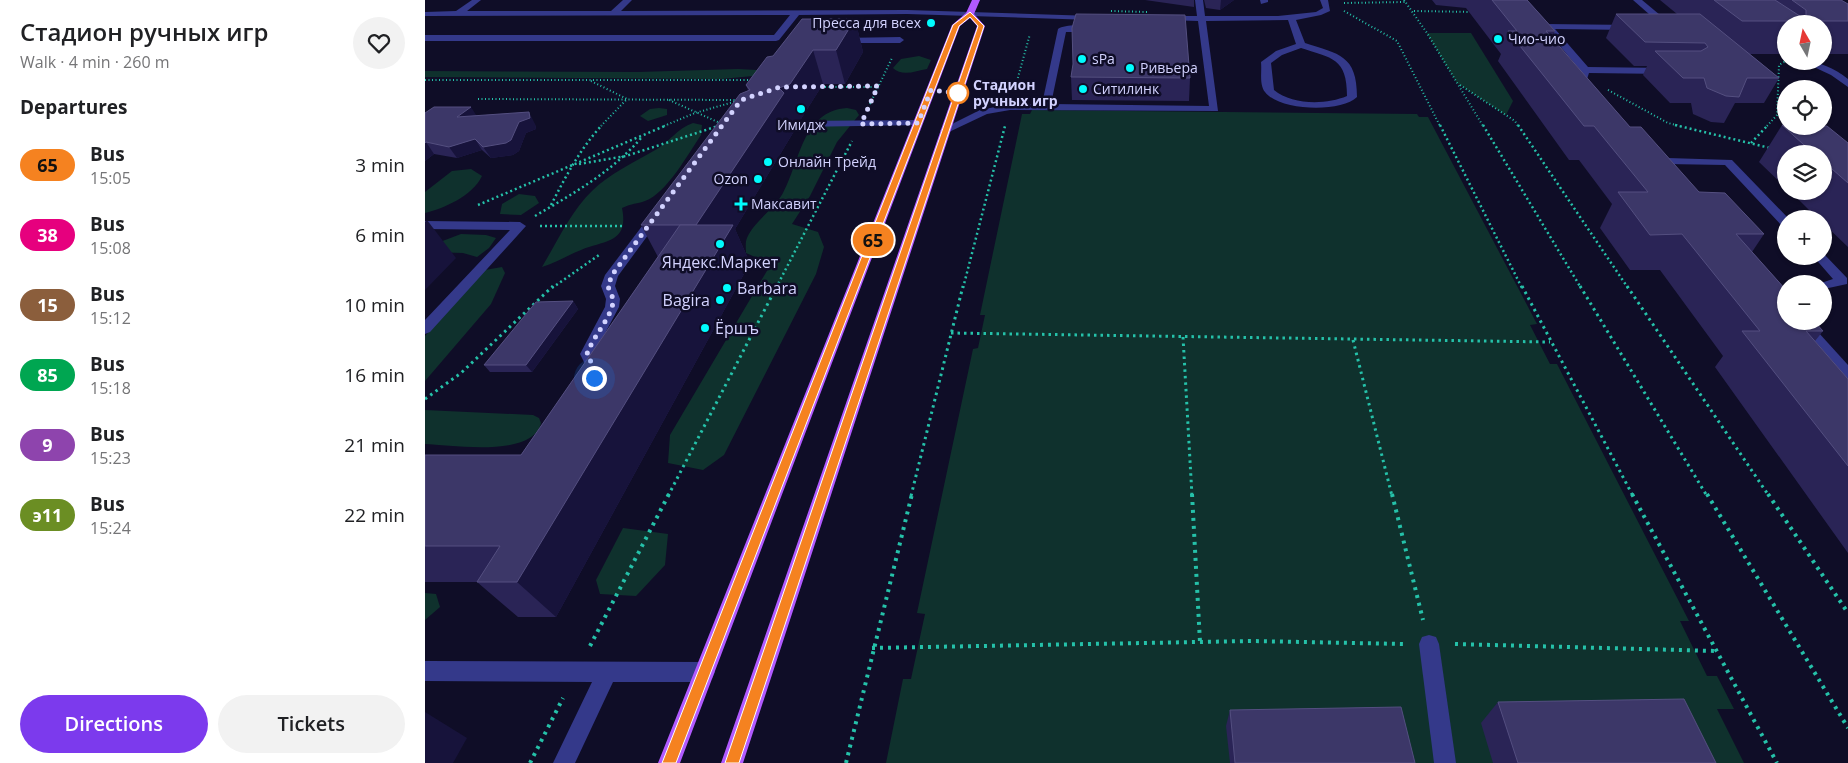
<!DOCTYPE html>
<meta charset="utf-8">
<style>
body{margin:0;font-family:"Open Sans",sans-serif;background:#f2f2f2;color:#202124;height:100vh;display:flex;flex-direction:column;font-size:19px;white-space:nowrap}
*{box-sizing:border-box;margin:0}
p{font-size:16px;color:#757577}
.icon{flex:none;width:28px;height:28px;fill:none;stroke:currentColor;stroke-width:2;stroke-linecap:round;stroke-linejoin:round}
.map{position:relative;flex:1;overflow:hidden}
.drawer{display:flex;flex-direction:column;background:#fff;width:425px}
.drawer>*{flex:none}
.badge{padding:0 10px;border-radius:16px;font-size:18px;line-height:32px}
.needle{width:32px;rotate:351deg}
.tools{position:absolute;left:1352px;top:15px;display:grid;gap:10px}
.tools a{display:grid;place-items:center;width:55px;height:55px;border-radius:50%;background:#fff;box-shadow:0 1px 4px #0004;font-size:25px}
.you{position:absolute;width:25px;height:25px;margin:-12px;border:4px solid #fff;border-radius:50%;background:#1a73e8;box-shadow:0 0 0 8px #1a73e833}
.map>.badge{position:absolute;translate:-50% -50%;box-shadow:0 0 0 2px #fff}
h2{padding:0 20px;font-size:19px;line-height:45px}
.round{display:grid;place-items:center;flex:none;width:52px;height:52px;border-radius:26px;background:#f2f2f2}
.headline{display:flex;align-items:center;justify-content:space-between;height:85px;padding:0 20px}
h1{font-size:24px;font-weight:600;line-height:38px}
.primary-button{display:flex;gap:10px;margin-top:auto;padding:10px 20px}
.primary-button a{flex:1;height:58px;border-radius:30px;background:#7c3aed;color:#fff;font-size:20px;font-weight:600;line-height:58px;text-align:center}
.primary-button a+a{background:#f2f2f2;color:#202124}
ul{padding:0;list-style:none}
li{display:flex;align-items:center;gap:15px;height:70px;padding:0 20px}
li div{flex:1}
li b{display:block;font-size:19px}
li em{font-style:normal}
li .badge{min-width:55px;font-weight:700;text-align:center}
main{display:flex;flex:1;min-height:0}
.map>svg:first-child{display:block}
</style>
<main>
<section class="drawer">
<div class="headline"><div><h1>Стадион ручных игр</h1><p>Walk · 4 min · 260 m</p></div><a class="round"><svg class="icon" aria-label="heart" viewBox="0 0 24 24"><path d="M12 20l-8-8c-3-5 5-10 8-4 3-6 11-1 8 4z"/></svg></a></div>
<h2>Departures</h2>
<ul>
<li><span class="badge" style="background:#f58220;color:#111">65</span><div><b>Bus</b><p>15:05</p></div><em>3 min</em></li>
<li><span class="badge" style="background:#e6007e;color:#fff">38</span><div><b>Bus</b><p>15:08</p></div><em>6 min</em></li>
<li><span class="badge" style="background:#8b5e3c;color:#fff">15</span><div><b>Bus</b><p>15:12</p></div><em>10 min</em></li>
<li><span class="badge" style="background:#00a651;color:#fff">85</span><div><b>Bus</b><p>15:18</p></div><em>16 min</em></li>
<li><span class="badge" style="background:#8e44ad;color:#fff">9</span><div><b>Bus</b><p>15:23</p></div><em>21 min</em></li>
<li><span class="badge" style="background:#6b8e23;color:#fff">э11</span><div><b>Bus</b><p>15:24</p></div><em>22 min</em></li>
</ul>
<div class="primary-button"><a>Directions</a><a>Tickets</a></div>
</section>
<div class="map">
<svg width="1423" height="763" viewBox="0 0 1423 763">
<rect width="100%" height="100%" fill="#0f0d27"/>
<!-- green -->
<g fill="#0f312d">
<path d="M1002,33H1046L1088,101L1081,115L1032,83Z"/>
<path d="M494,56L506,60L502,69C491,71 477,77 468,68L476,59Z"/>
<path d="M313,69L332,70L337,73L328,76L296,79L0,77V71L213,72Z"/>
<path d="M234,108L242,109V115L223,121L215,116L225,109Z"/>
<path d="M422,108L431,110L434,115L412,142L385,196L367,224L393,232L399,247L391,274L299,455L278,470L243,463L245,435L346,264L321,253C321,249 320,242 322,238C328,223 349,209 358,193C375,162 377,111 422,108Z"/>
<path d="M607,110L992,114L994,117H1003L1112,324L1105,325L1125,364H1132L1264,621H1255L1282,676H1292L1309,709H1292L1319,763H461L478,679H486L500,614L492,613L548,349L553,348L560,315H555L597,114H605Z"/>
<path d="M268,123L277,125L276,135C263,154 242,193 220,201C212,204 207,203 197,208C204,243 181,240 156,250C143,255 131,263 117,267C132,242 146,211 167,191C185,173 210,162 232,149C245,141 253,128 268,123Z"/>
<path d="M46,169L57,176C47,196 20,208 0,213V192L27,171Z"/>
<path d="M94,194L110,196L114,203L96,215L75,214L77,204Z"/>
<path d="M36,234L61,235L71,238L64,248L52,257L38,253L7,252V245Z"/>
<path d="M77,267L80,273L66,304L0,381V336L60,270Z"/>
<path d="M0,410L108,415L114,418L116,423C108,458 27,445 0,444Z"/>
<path d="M198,528L243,534L240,565L211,596L175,594L171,580Z"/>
<path d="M0,593L11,594L15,607L0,620Z"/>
</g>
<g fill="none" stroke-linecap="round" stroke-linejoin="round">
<!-- path-far3 -->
<g stroke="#25c1a9" stroke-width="2" stroke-dasharray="1 2.5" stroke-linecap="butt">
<path d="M979,0L1002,33L1058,126"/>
<path d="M919,3L980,2"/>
<path d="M686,11L722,12"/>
<path d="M919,11L972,41L1015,126"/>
<path d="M989,11L1048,12"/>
<path d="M0,80H327"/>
<path d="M166,81L202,99L176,126"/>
<path d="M1035,85L1090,121L1093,126"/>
<path d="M393,87H453"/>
<path d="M590,88L605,34"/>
<path d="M1183,90L1243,123L1255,126"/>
<path d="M53,99L311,100"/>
<path d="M244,100L295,123"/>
<path d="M445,104L467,58"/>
<path d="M239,126L270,113L312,101"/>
<path d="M1342,126L1352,115L1354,65L1361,61"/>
</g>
<!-- path-far2 -->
<g stroke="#25c1a9" stroke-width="2.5" stroke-dasharray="2 3" stroke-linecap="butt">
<path d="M1015,125L1097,288"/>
<path d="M1058,125L1156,288"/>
<path d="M1093,125L1203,288"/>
<path d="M1250,125L1345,148"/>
<path d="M1326,143L1343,125"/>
<path d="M154,164L201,156L293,126"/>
<path d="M53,205L242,125"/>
<path d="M126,205C141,176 155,149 177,125"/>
<path d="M110,216C149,193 187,172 217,137"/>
<path d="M115,226H197"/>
<path d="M127,288L174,255"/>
<path d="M351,288L427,141"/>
<path d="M538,288L580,126"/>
</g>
<!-- path-far1 -->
<g stroke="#25c1a9" stroke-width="3" stroke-dasharray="2.5 4" stroke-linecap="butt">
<path d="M1097,286L1208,496"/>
<path d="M1155,286L1282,496"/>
<path d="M1202,286L1344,496"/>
<path d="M526,333L1125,342"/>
<path d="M758,337L767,496"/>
<path d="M928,340L967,496"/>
<path d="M0,399L36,373L128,286"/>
<path d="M243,496L352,286"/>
<path d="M486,496L538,286"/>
</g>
<!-- path -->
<g stroke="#25c1a9" stroke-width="4" stroke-dasharray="3 5" stroke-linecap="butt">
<path d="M767,494L775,642"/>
<path d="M967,494L998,620"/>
<path d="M1207,494L1352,763"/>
<path d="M1282,494L1423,728"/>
<path d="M1343,494L1423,613"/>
<path d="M1030,644L1291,651"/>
<path d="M165,646L244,494"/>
<path d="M447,648L827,641L979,644"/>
<path d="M105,763L138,698"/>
<path d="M421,763L487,494"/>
</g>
<!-- minor -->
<g fill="#34398a" fill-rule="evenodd">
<path d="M47,0H56L42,11H186L198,0H207L196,11L482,10L668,16L672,18L668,20L482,14L374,15L354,40L351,41H0V35H349L365,15L0,16V12L31,11Z"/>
<path d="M770,0H778L780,16H853L891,12L898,8L895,0H903L905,11L896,15L871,20L880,43C914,54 932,55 932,97C916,113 854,111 840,92C834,84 837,72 836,62L851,51L871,44L863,20L781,21L793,111L585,110L562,114L524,132H516L515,130L555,110L585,104H617L633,29C640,24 663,24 670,29L666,32H641L626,104L784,106L773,21L741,20L737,18L741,16H772ZM876,48C907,58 922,58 922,96C901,105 867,105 849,90L846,63L857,55Z"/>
<path d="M835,0H843V2L836,4Z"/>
<path d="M1208,0H1217L1247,25V29H1241Z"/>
<path d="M1120,24L1208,25V29L1205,30L1130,29L1163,67L1241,68L1246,71L1241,74L1164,73L1161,82L1168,90L1160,92L1151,82L1155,70L1120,28Z"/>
<path d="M416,38L475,37L479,40L475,43H413L412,41Z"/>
<path d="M1376,61C1394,61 1409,68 1423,79V87L1406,75Z"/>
<path d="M493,120L497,121V125L373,127L368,124L373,121Z"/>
<path d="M1230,151L1243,158L1307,160L1364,219H1361V227L1357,226L1300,165L1241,164L1226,156L1225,154Z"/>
<path d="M231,212L237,216L193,276L190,286L195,299L194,307L169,354C174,363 180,369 174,379H164L163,370L155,354L180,307L181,299L176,286L180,275L227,213Z"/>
<path d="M0,221L95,222L101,226L5,332L0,334V320L85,230L0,229Z"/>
<path d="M1399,254L1422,278V284L1399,289V284H1393L1408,279L1388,256H1399Z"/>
<path d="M1368,321H1383L1423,365V380L1418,379Z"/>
<path d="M1004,635L1011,637L1014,644L1031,763H1009L994,644L997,637Z"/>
<path d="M0,661L280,662L287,665L290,672L287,679L280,682H188L150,763H128L167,682L0,681Z"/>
</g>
<!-- major -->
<path fill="#b15aff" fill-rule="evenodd" d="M547,0H555L549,14L560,26L318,763H296L552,26L545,18L535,26L255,763H233L527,25L541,13Z"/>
</g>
<!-- wall -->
<g fill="#2a2456">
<path d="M720,0H769V7Z"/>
<path d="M779,0H809L795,10L781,8Z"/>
<path d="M1007,0H1102L1130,31L1127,38L1205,127L1274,192L1339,234L1327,252L1398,331L1390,341L1423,379V553L1290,367L1298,356L1235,270H1205L1175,228L1187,204L1154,160H1144L1073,61L1076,54L1041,8L1011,5Z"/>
<path d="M1235,0H1416L1423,4V54H1399V24H1361V54H1325L1354,78L1339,103H1310L1299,123L1286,122L1268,114L1266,103H1245L1218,75L1222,66H1209L1181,38L1191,14H1252Z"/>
<path d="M430,19L438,52L420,84H398L376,119L369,122L371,128L310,229L325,263L131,617H93L52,582H0V455H96L233,257L216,225L323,90L321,85L348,56Z"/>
<path d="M646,77L765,78L764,101L647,100Z"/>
<path d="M0,113L51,116L110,124L111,129L101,133L94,151L88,155L66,158L57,150L32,158L9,154L0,161Z"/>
<path d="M1357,125L1423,143V247L1399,224V219H1393L1365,191H1399V154H1361V188L1334,162Z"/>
<path d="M148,301L153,309L107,372H65L59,365Z"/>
<path d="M1073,702L1291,763H1068L1056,723Z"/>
<path d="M805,710L990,763H805L801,726Z"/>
</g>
<!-- shaded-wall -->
<g fill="#17133b">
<path d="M796,0H809L795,10Z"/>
<path d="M430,19L438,52L420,84L411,50Z"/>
<path d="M388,50L398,84L376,119L369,122L371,128L310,229L325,263L131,617L92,582L271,225L354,88Z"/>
<path d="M46,107L53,118L32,117Z"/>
<path d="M104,112L110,124L111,129L101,133L94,151L88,155L66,158L58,147L94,122Z"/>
<path d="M50,139L57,150L32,158L24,147Z"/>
<path d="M1,142L9,154L0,161V143Z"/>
<path d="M2,220L31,258L0,290V222Z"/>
<path d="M148,301L153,309L107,372L101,365Z"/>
<path d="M0,712L42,738L28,763H0Z"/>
</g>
<!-- building -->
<g fill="#3c3768" stroke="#544f80">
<path d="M1067,0H1102L1130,31H1121L1205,127H1216L1274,192L1300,193L1339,234H1311L1361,290V321H1389L1398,331H1381L1423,379V466L1317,331H1335L1257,234L1225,235L1193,192H1223L1169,126H1159L1083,31H1092Z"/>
<path d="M1289,0H1350L1381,20V10L1367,0H1416L1423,4V21H1317Z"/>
<path d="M651,14L760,15L765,78L646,77L648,64L647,28Z"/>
<path d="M1191,14H1275L1354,78H1322L1314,97L1301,96L1282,88L1279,78H1258L1230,51H1276L1283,47L1280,43L1220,42Z"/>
<path d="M377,19H430L411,50H388L365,84L354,88L359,93L271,225H216L315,94L325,90L321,85L342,57L348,56Z"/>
<path d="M9,107H46L32,117L104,112L105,118L94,122L86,140L81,143L58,147L50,139L24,147L1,142L0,143V113Z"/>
<path d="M1357,125H1361V126H1402L1423,143V183L1399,162V154H1389Z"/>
<path d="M255,225H308L92,582H52L75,546H0V455H96Z"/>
<path d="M148,301L101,365H59L111,302Z"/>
<path d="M1259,699L1291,763H1093L1073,702Z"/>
<path d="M976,707L990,763H810L805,710Z"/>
</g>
<!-- line -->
<path fill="#f58220" stroke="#fff" d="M545,12L559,26L314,763H300L553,26L545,17L534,26L251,763H237L528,25Z"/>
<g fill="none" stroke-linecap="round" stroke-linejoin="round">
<!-- walk -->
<path stroke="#d3d3ff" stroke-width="5" stroke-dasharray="0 9" d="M169,378L170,370L162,354C167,338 188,315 188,301C188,296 184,290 183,286L187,275L316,100L355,87L453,86L436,124L493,123L506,90L533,93"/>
</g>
<!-- markers -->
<g fill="#00fcfe" stroke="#0f0d27" stroke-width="2">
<circle cx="506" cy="23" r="5"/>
<circle cx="1073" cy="39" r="5"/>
<circle cx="657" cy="59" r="5"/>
<circle cx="705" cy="68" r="5"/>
<circle cx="658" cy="89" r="5"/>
<circle cx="376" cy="109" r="5"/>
<circle cx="343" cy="162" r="5"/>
<circle cx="333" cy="179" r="5"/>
<path d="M313.5 196.5h5v5h5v5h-5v5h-5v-5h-5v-5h5z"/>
<circle cx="295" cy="244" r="5"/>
<circle cx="302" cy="288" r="5"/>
<circle cx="295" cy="300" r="5"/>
<circle cx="280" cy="328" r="5"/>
</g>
<circle fill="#fff" stroke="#f58220" stroke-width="2.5" cx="533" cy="93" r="10"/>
<g text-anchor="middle" stroke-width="5" stroke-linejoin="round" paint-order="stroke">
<!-- far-poi labels -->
<g font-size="14" fill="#d3d3ff" stroke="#0f0d27" text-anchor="start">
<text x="496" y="28" text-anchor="end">Пресса для всех</text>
<text x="1083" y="44">Чио-чио</text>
<text x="667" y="64">sPa</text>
<text x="715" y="73">Ривьера</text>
<text x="668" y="94">Ситилинк</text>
<text x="376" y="130" text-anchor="middle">Имидж</text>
<text x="353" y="167">Онлайн Трейд</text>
<text x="323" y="184" text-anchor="end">Ozon</text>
<text x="326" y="209">Максавит</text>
</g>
<!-- far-stop labels -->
<g font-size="14" font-weight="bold" fill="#d3d3ff" stroke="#0f0d27" text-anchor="start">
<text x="548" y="90">Стадион<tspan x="548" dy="16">ручных игр</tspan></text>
</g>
<!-- poi labels -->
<g font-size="16" fill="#d3d3ff" stroke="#0f0d27" text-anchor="start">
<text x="295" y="268" text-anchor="middle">Яндекс.Маркет</text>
<text x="312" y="294">Barbara</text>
<text x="285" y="306" text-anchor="end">Bagira</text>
<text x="290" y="334">Ёршъ</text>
</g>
</g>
</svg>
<div class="tools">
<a><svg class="needle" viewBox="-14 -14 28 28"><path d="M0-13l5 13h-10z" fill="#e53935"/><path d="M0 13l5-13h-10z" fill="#757577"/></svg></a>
<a><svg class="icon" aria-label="locate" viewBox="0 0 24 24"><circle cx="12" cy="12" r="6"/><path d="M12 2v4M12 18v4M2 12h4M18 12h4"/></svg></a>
<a><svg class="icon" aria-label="layers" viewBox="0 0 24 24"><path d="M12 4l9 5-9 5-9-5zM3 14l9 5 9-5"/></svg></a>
<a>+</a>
<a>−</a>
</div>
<div class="you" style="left:169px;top:378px"></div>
<b class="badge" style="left:448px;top:240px;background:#f58220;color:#111">65</b>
</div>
</main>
